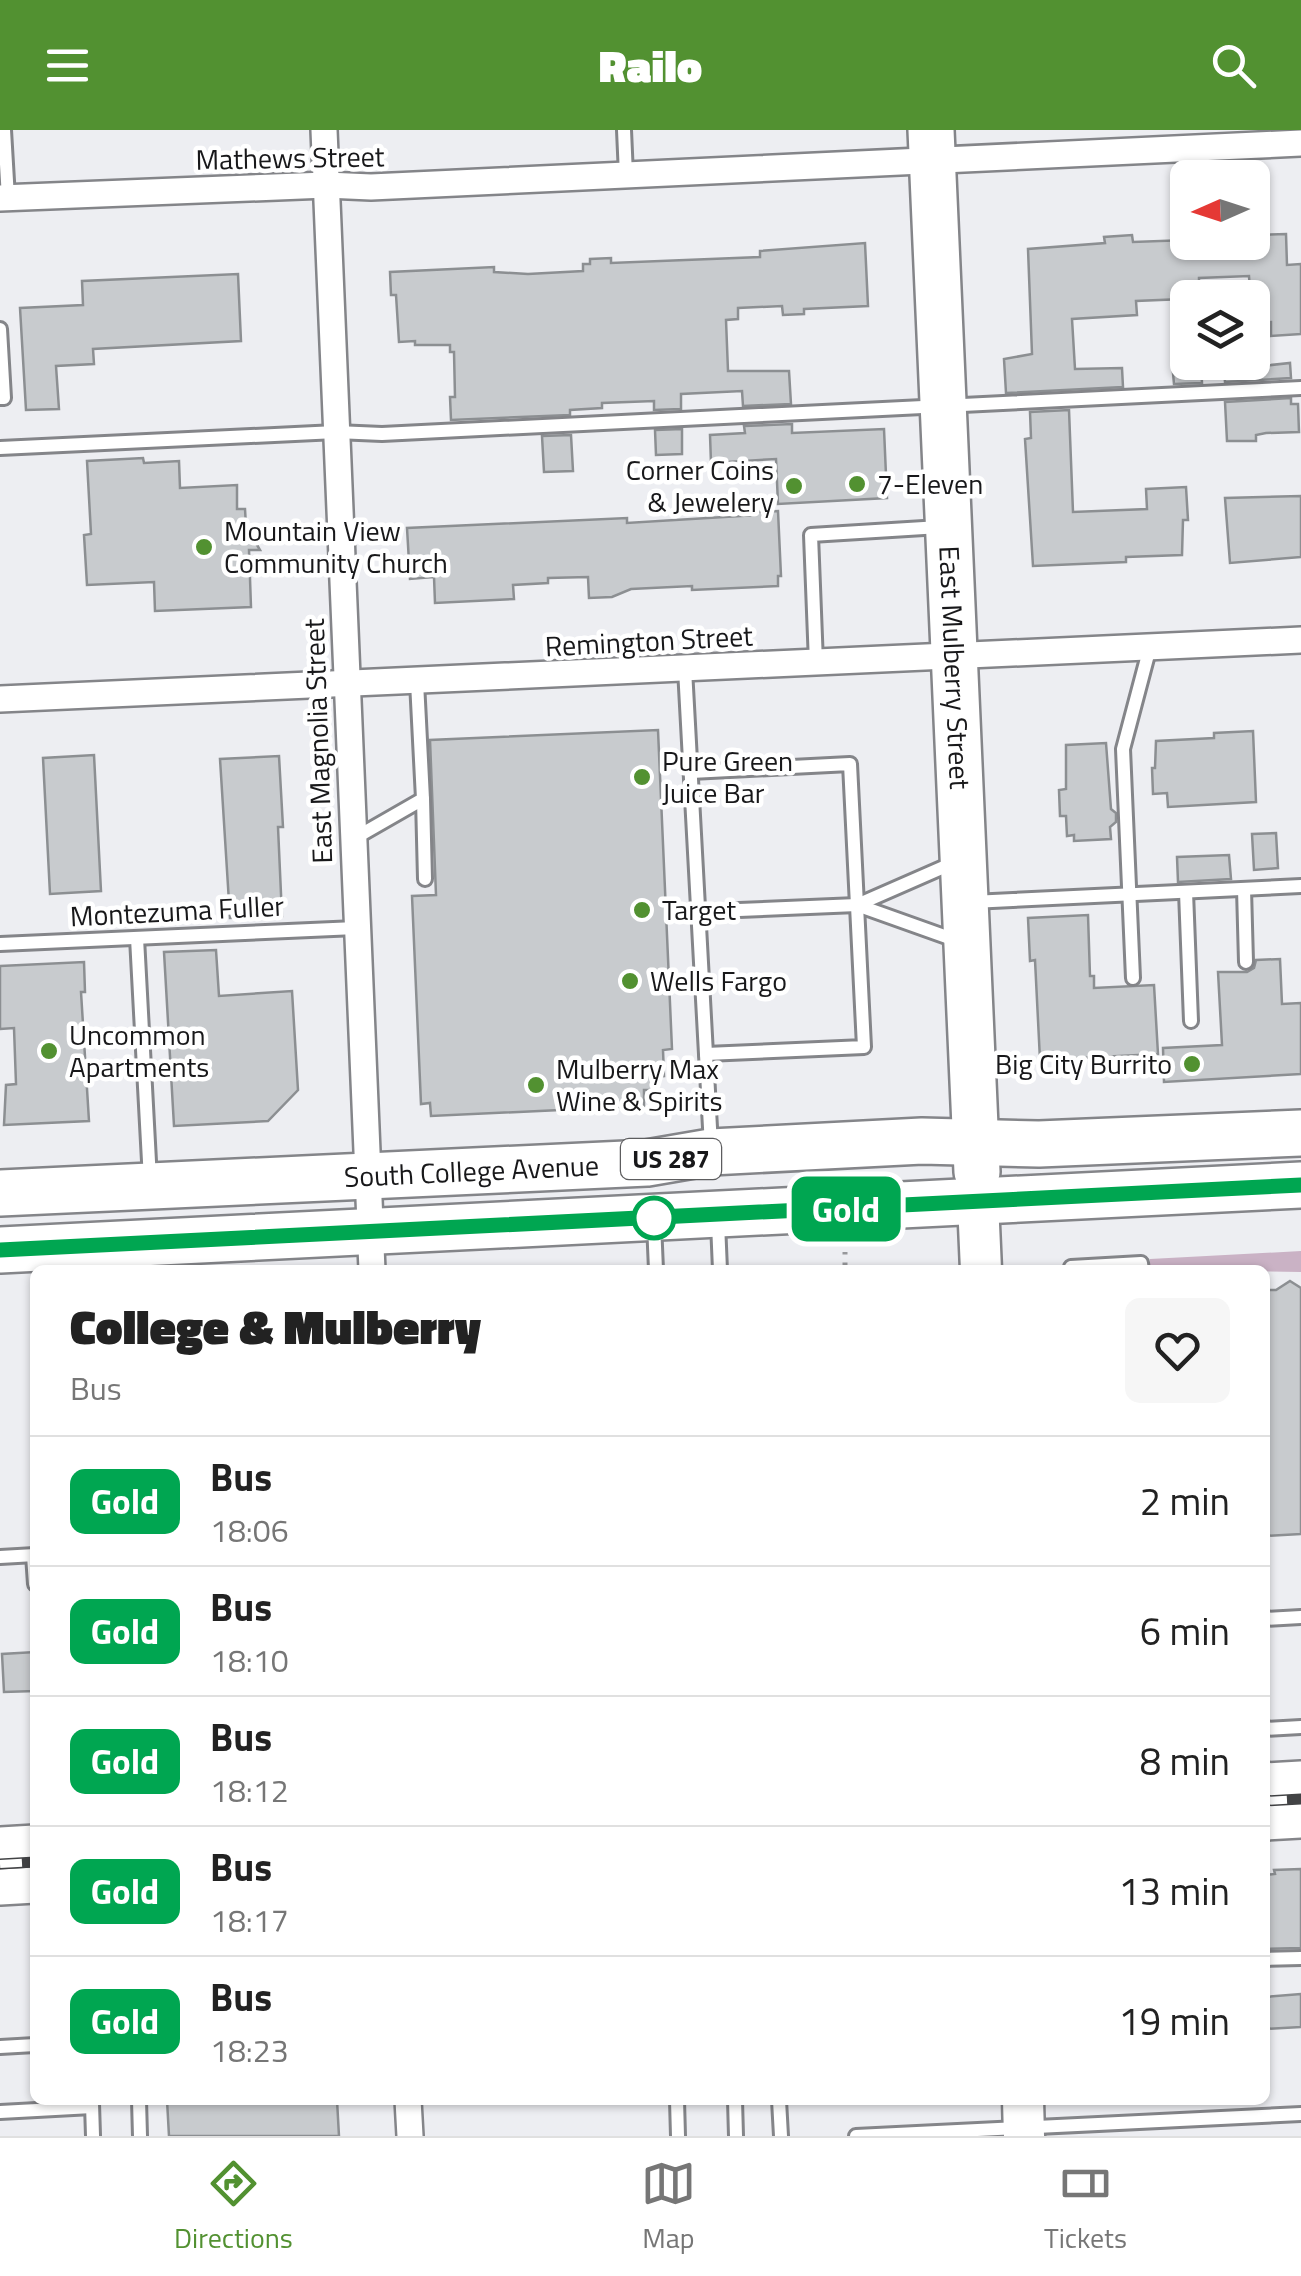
<!DOCTYPE html>
<style>
body{margin:0;font-family:"Titillium Web",sans-serif;background:#f6f6f6;color:#222;height:100vh;display:flex;flex-direction:column;font-size:38px;white-space:nowrap}
*{box-sizing:border-box;margin:0}
p{font-size:32px;color:#767676}
.icon{flex:none;width:55px;height:55px;fill:none;stroke:currentColor;stroke-width:2;stroke-linecap:round;stroke-linejoin:round}
.map{position:relative;flex:1;overflow:hidden}
.drawer{position:absolute;left:30px;top:1135px;width:1240px;height:840px;display:flex;flex-direction:column;background:#fff;border-radius:15px;box-shadow:0 2px 8px #0004}
.drawer>*{flex:none}
.badge{padding:0 20px;border-radius:15px;font-size:35px;line-height:65px}
.needle{width:65px;rotate:267deg}
.tools{position:absolute;left:1170px;top:30px;display:grid;gap:20px}
.tools a{display:grid;place-items:center;width:100px;height:100px;border-radius:15px;background:#fff;box-shadow:0 2px 8px #0004;font-size:50px}
.map>.badge{position:absolute;translate:-50% -50%;box-shadow:0 0 0 5px #fff}
.round{display:grid;place-items:center;flex:none;width:105px;height:105px;border-radius:15px;background:#f6f6f6}
.headline{display:flex;align-items:center;justify-content:space-between;height:170px;padding:0 40px}
h1{font-size:48px;font-weight:800;line-height:75px}
ul{padding:0;list-style:none}
li{display:flex;align-items:center;gap:30px;height:130px;padding:0 40px;border-top:2px solid #e0e0e0}
li div{flex:1}
li b{display:block;font-size:38px}
li em{font-style:normal}
li .badge{min-width:110px;font-weight:700;text-align:center}
header{display:flex;justify-content:space-between;align-items:center;height:130px;padding:0 40px;background:#529131;color:#fff;font-size:45px;font-weight:800}
.tabs{display:flex;justify-content:space-around;align-items:center;height:140px;border-top:2px solid #e0e0e0;background:#fff;font-size:28px;color:#767676}
.tabs a{display:grid;justify-items:center;gap:5px}
.tabs .active{color:#529131}
.map>svg:first-child{display:block}
</style>
<header><svg class="icon" aria-label="menu" viewBox="0 0 24 24"><path d="M4 6h16M4 12h16M4 18h16"/></svg>Railo<svg class="icon" aria-label="search" viewBox="0 0 24 24"><circle cx="10" cy="10" r="6"/><path d="M15 15l6 6"/></svg></header>
<div class="map">
<svg width="1301" height="2006" viewBox="0 0 1301 2006">
<rect width="100%" height="100%" fill="#edeef2"/>
<!-- green -->
<path fill="#cab2c5" d="M1301,1121V1142L1150,1140V1129Z"/>
<!-- building -->
<g fill="#c8cbce" stroke="#8c8f92" stroke-width="2.5">
<path d="M1286,104L1287,135L1301,134V204L1271,206V192L1252,193L1249,146L1199,148V162L1182,163L1183,169L1136,171L1137,185L1072,189L1075,239L1122,238L1123,257L1006,263L1004,229L1032,224L1028,119L1105,113L1104,107L1132,105L1133,112L1188,110L1194,112V122L1246,120L1245,112H1252V105Z"/>
<path d="M865,113L868,176L804,179V184L783,185L782,176L738,178V189L726,190L728,241H789L791,274L743,276L742,261L681,264V279L654,280V271L602,273V278L570,280V285L451,290L450,267H455L454,222H450V215H415V211L399,212L396,165H391L390,142L494,137V142L528,144L583,141V134H590V129L611,128V133L760,127V121Z"/>
<path d="M238,144L241,211L93,219L94,234L56,236L59,279L26,280L20,178L83,175L82,151Z"/>
<path d="M1172,232H1201L1202,253L1174,254Z"/>
<path d="M1290,233L1291,248L1225,252L1224,240Z"/>
<path d="M1291,268V274H1298L1299,302L1266,303L1256,305V311H1227L1225,272Z"/>
<path d="M1069,280L1073,382L1147,379L1146,359L1186,357L1188,390H1183L1182,425L1126,427V432L1033,436L1025,309L1031,308L1030,282Z"/>
<path d="M792,294V303L884,299L887,368L778,374L776,329L711,333L710,305L745,303L744,296Z"/>
<path d="M682,299V324L656,325L655,300Z"/>
<path d="M571,305L573,341L544,342L542,306Z"/>
<path d="M143,328L144,333L179,331L180,358L237,355V379H245L246,396L260,420H249L251,477L155,481L154,452L87,455L84,405L91,404L87,331Z"/>
<path d="M1301,366V427L1230,433L1225,368Z"/>
<path d="M778,381L781,446H778V456L692,460V456L631,459L612,467L589,468L588,447L548,448V453L513,455L514,469L435,473L434,447L410,449L407,398L627,388V393L756,385V382Z"/>
<path d="M658,600L672,919L663,920L664,946L652,947L653,960H644V976L431,986L430,973L421,974L412,766L436,765L430,610Z"/>
<path d="M1253,601L1256,672L1168,677L1167,663L1153,664L1152,638H1155L1156,611L1214,608V603Z"/>
<path d="M1106,613L1111,679L1116,683V692L1110,697L1111,709L1074,711V705L1067,706L1066,686H1060L1059,660L1066,659V615Z"/>
<path d="M94,625L101,761L50,764L43,628Z"/>
<path d="M279,626L283,697H278L282,786L230,788L220,629Z"/>
<path d="M1276,703L1278,738L1254,740L1252,704Z"/>
<path d="M1229,725L1231,749L1178,752L1177,727Z"/>
<path d="M1088,785L1090,846H1094V858L1154,855L1158,924L1040,930L1035,830L1030,831L1028,788Z"/>
<path d="M216,820L219,866L292,861L298,960L268,991L174,996L164,822Z"/>
<path d="M1280,829L1282,874L1301,873V944L1164,952L1163,918L1222,915L1218,842H1247L1254,838L1256,830Z"/>
<path d="M84,832L85,862H81L89,991L4,995L6,955L16,954L14,898L0,899V836Z"/>
<path d="M1290,1151L1301,1158V1404L1265,1406V1160H1276Z"/>
<path d="M35,1522V1561L4,1562L2,1524Z"/>
<path d="M1301,1739V1818L1265,1819V1745L1275,1744L1274,1740Z"/>
<path d="M1301,1864V1897L1265,1899V1867Z"/>
<path d="M167,1970H337L339,2006H169Z"/>
</g>
<g fill="none" stroke-linecap="round" stroke-linejoin="round">
<!-- lane casing -->
<g stroke="#848589" stroke-width="18">
<g id="lane">
<path d="M4,0L8,68"/>
<path d="M624,0L626,45"/>
<path d="M0,199L4,268H0"/>
<path d="M0,318L336,302L382,304L1301,258"/>
<path d="M816,533L811,405L940,397"/>
<path d="M685,539L711,1016"/>
<path d="M691,642L850,634L864,917L706,924"/>
<path d="M423,669L425,749"/>
<path d="M355,708L423,669L417,552"/>
<path d="M1244,759L1246,832"/>
<path d="M1186,762L1191,891"/>
<path d="M972,772L1301,756"/>
<path d="M857,775L958,811"/>
<path d="M739,780L857,775L953,733"/>
<path d="M137,808L150,1050"/>
<path d="M0,814L356,798"/>
<path d="M1133,848L1123,619L1150,517"/>
<path d="M654,1093L656,1140"/>
<path d="M718,1093L720,1140"/>
<path d="M1072,1140L1071,1137L1141,1133L1142,1140"/>
<path d="M33,1425L35,1454"/>
<path d="M0,1427L35,1425"/>
<path d="M1265,1489L1301,1487"/>
<path d="M1265,1599L1301,1597"/>
<path d="M1265,1829L1301,1828"/>
<path d="M0,1917L35,1915"/>
<path d="M139,1970L140,2006"/>
<path d="M677,1970L678,2006"/>
<path d="M735,1970L736,2006"/>
<path d="M779,1970L781,2006"/>
<path d="M92,1974L93,2006"/>
<path d="M0,1982L92,1977"/>
<path d="M856,2006L1301,1984"/>
</g>
</g>
<!-- street casing -->
<g stroke="#848589" stroke-width="30">
<g id="street">
<path d="M324,0L372,1140"/>
<path d="M0,68L326,55L371,57L1301,13"/>
<path d="M0,569L1301,510"/>
<path d="M408,1970L410,2006"/>
</g>
</g>
<!-- secondary casing -->
<g stroke="#848589" stroke-width="40">
<g id="secondary">
<path d="M1265,1651L1301,1649"/>
<path d="M1265,1692L1301,1690"/>
<path d="M0,1715L35,1713"/>
<path d="M0,1757L35,1755"/>
</g>
</g>
<!-- primary casing -->
<g stroke="#848589" stroke-width="45">
<g id="primary">
<path d="M978,1072L981,1140"/>
<path d="M1023,1970L1024,2006"/>
</g>
</g>
<!-- highway casing -->
<g stroke="#848589" stroke-width="50">
<g id="highway">
<path id="s1" d="M931,0L977,1042"/>
<path id="s2" d="M0,1063L647,1033L711,1022L922,1011L1039,1014L1301,1003"/>
<path d="M0,1120L1301,1055"/>
</g>
</g>
<!-- path -->
<path stroke="#97989b" stroke-width="5" stroke-dasharray="2.5 8" stroke-linecap="butt" d="M845,1122V1140"/>
<!-- lane -->
<use href="#lane" stroke="#fff" stroke-width="12"/>
<!-- street -->
<use href="#street" stroke="#fff" stroke-width="25"/>
<!-- secondary -->
<use href="#secondary" stroke="#fff" stroke-width="35"/>
<!-- primary -->
<use href="#primary" stroke="#fff" stroke-width="40"/>
<!-- highway -->
<use href="#highway" stroke="#fff" stroke-width="45"/>
<!-- rail casing -->
<g stroke="#424345" stroke-width="11">
<g id="rail">
<path d="M1265,1671L1301,1669"/>
<path d="M0,1734L35,1732"/>
</g>
</g>
<!-- rail -->
<use href="#rail" stroke="#fff" stroke-width="8" stroke-dasharray="22" stroke-linecap="butt"/>
</g>
<g fill="none" stroke-linecap="round" stroke-linejoin="round">
<!-- line casing -->
<g stroke="#fff" stroke-width="22">
<path id="line" d="M0,1120L1301,1055"/>
</g>
<!-- line -->
<use href="#line" stroke="#00a651" stroke-width="15"/>
</g>
<!-- markers -->
<g fill="#529131" stroke="#fff" stroke-width="4">
<circle cx="857" cy="354" r="10"/>
<circle cx="794" cy="356" r="10"/>
<circle cx="204" cy="417" r="10"/>
<circle cx="642" cy="647" r="10"/>
<circle cx="642" cy="780" r="10"/>
<circle cx="630" cy="851" r="10"/>
<circle cx="49" cy="921" r="10"/>
<circle cx="1192" cy="934" r="10"/>
<circle cx="536" cy="955" r="10"/>
</g>
<circle fill="#fff" stroke="#00a651" stroke-width="5" cx="654" cy="1088" r="20"/>
<g text-anchor="middle" stroke-width="9" stroke-linejoin="round" paint-order="stroke">
<!-- shield labels -->
<rect fill="#fff" stroke="#5d5d5f" stroke-width="2.5" x="621" y="1009" width="100" height="40" rx="8"/>
<g font-size="25" font-weight="bold" fill="#18181a">
<text x="671" y="1038">US 287</text>
</g>
<!-- street labels -->
<g font-size="28" fill="#18181a" stroke="#fff">
<text transform="translate(290 28) rotate(-1)" y="10">Mathews Street</text>
<text transform="translate(649 511) rotate(-3)" y="10">Remington Street</text>
<text dy="10" stroke="none"><textPath href="#s1" startOffset="538">East Mulberry Street</textPath></text>
<text transform="translate(318 611) rotate(-92)" y="10">East Magnolia Street</text>
<text transform="translate(177 781) rotate(-3)" y="10">Montezuma Fuller</text>
<text dy="10" stroke="none"><textPath href="#s2" startOffset="472">South College Avenue</textPath></text>
</g>
<!-- poi labels -->
<g font-size="28" fill="#18181a" stroke="#fff" text-anchor="start">
<text x="774" y="350" text-anchor="end">Corner Coins<tspan x="774" dy="32">&amp; Jewelery</tspan></text>
<text x="877" y="364">7-Eleven</text>
<text x="224" y="411">Mountain View<tspan x="224" dy="32">Community Church</tspan></text>
<text x="662" y="641">Pure Green<tspan x="662" dy="32">Juice Bar</tspan></text>
<text x="662" y="790">Target</text>
<text x="650" y="861">Wells Fargo</text>
<text x="69" y="915">Uncommon<tspan x="69" dy="32">Apartments</tspan></text>
<text x="1172" y="944" text-anchor="end">Big City Burrito</text>
<text x="556" y="949">Mulberry Max<tspan x="556" dy="32">Wine &amp; Spirits</tspan></text>
</g>
</g>
</svg>
<div class="tools">
<a><svg class="needle" viewBox="-14 -14 28 28"><path d="M0-13l5 13h-10z" fill="#e53935"/><path d="M0 13l5-13h-10z" fill="#767676"/></svg></a>
<a><svg class="icon" aria-label="layers" viewBox="0 0 24 24"><path d="M12 4l9 5-9 5-9-5zM3 14l9 5 9-5"/></svg></a>
</div>
<b class="badge" style="left:846px;top:1079px;background:#00a651;color:#fff">Gold</b>
<section class="drawer">
<div class="headline"><div><h1>College &amp; Mulberry</h1><p>Bus</p></div><a class="round"><svg class="icon" aria-label="heart" viewBox="0 0 24 24"><path d="M12 20l-8-8c-3-5 5-10 8-4 3-6 11-1 8 4z"/></svg></a></div>
<ul>
<li><span class="badge" style="background:#00a651;color:#fff">Gold</span><div><b>Bus</b><p>18:06</p></div><em>2 min</em></li>
<li><span class="badge" style="background:#00a651;color:#fff">Gold</span><div><b>Bus</b><p>18:10</p></div><em>6 min</em></li>
<li><span class="badge" style="background:#00a651;color:#fff">Gold</span><div><b>Bus</b><p>18:12</p></div><em>8 min</em></li>
<li><span class="badge" style="background:#00a651;color:#fff">Gold</span><div><b>Bus</b><p>18:17</p></div><em>13 min</em></li>
<li><span class="badge" style="background:#00a651;color:#fff">Gold</span><div><b>Bus</b><p>18:23</p></div><em>19 min</em></li>
</ul>
</section>
</div>
<nav class="tabs">
<a class="active"><svg class="icon" aria-label="directions" viewBox="0 0 24 24"><path d="M12 3l9 9-9 9-9-9zM9 14v-3h6M13 9l2 2-2 2"/></svg>Directions</a>
<a><svg class="icon" aria-label="map" viewBox="0 0 24 24"><path d="M3 6l6-2 6 2 6-2v14l-6 2-6-2-6 2zM9 4v14M15 6v14"/></svg>Map</a>
<a><svg class="icon" aria-label="tickets" viewBox="0 0 24 24"><path d="M3 7h18v10H3zM15 7v10"/></svg>Tickets</a>
</nav>
